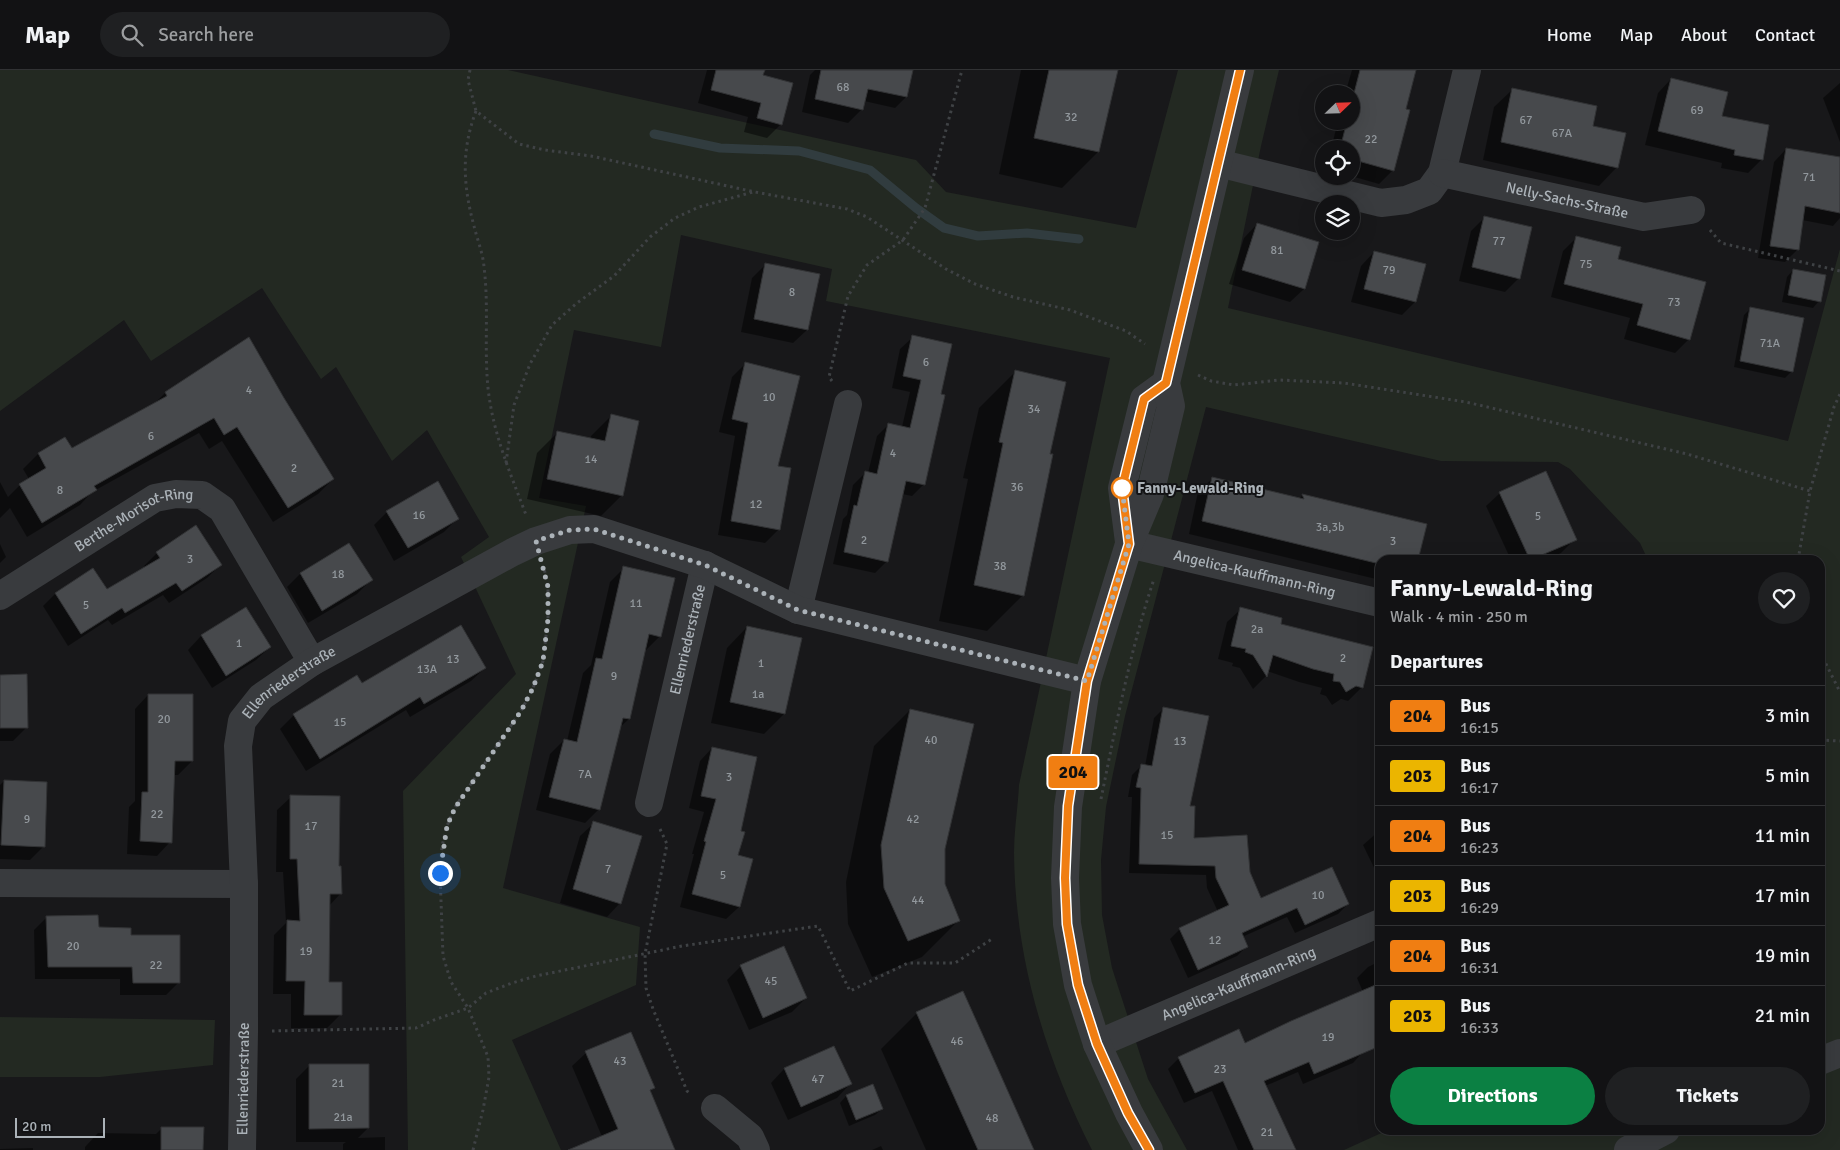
<!DOCTYPE html>
<meta charset="utf-8">
<style>
body{margin:0;font-family:Signika,sans-serif;background:#1f2022;color:#f1f3f6;height:100vh;display:flex;flex-direction:column;font-size:19px;white-space:nowrap}
*{box-sizing:border-box;margin:0}
p{font-size:16px;color:#9c9ea0}
.icon{flex:none;width:28px;height:28px;fill:none;stroke:currentColor;stroke-width:2;stroke-linecap:round;stroke-linejoin:round}
.map{position:relative;flex:1;overflow:hidden}
.details{position:absolute;left:1375px;top:485px;width:450px;height:580px;display:flex;flex-direction:column;background:#121214;border-radius:15px;box-shadow:0 5px 20px #0002,0 0 0 1px #313234}
.details>*{flex:none}
.badge{padding:0 10px;border-radius:4px;font-size:18px;line-height:32px}
.needle{width:32px;rotate:67deg}
.tools{position:absolute;left:1315px;top:15px;display:grid;gap:10px}
.tools a{display:grid;place-items:center;width:45px;height:45px;border-radius:50%;background:#121214;box-shadow:0 5px 20px #0002,0 0 0 1px #313234;font-size:25px}
.scale{position:absolute;left:15px;bottom:12px;width:90px;box-sizing:border-box;padding-left:5px;border:2px solid #abb2b8;border-top:0;font-size:14px;line-height:18px;white-space:nowrap;color:#abb2b8;-webkit-text-stroke:4px #131315;paint-order:stroke}
.you{position:absolute;width:25px;height:25px;margin:-12px;border:4px solid #fff;border-radius:50%;background:#1a73e8;box-shadow:0 0 0 8px #1a73e833}
.map>.badge{position:absolute;translate:-50% -50%;box-shadow:0 0 0 2px #fff}
h2{padding:0 15px;font-size:19px;line-height:45px}
.round{display:grid;place-items:center;flex:none;width:52px;height:52px;border-radius:26px;background:#1f2022}
.summary{display:flex;align-items:center;justify-content:space-between;height:85px;padding:0 15px}
h1{font-size:24px;font-weight:800;line-height:38px}
.cta{display:flex;gap:10px;margin-top:auto;padding:10px 15px}
.cta a{flex:1;height:58px;border-radius:30px;background:#0b8043;color:#fff;font-size:20px;font-weight:800;line-height:58px;text-align:center}
.cta a+a{background:#1f2022;color:#f1f3f6}
ul{padding:0;list-style:none}
li{display:flex;align-items:center;gap:15px;height:60px;padding:0 15px;border-top:1px solid #313234}
li div{flex:1}
li b{display:block;font-size:19px}
li em{font-style:normal}
li .badge{min-width:55px;font-weight:700;text-align:center}
header{display:flex;align-items:center;gap:30px;box-sizing:border-box;height:70px;padding:0 25px;background:#121214;border-bottom:1px solid #313234}
header strong{font-size:24px}
nav{display:flex;gap:28px;margin-inline-start:auto;font-size:18px}
.search{width:350px;height:45px;background:#1f2022;display:flex;align-items:center;gap:12px;box-sizing:border-box;padding:0 18px;border-radius:28px;color:#9c9ea0;font-size:19px}
.map>svg:first-child{display:block}
</style>
<header>
<strong>Map</strong>
<div class="search"><svg class="icon" aria-label="search" viewBox="0 0 24 24"><circle cx="10" cy="10" r="6"/><path d="M15 15l6 6"/></svg>Search here</div>
<nav><a>Home</a><a>Map</a><a>About</a><a>Contact</a></nav>
</header>
<div class="map">
<svg width="1840" height="1080" viewBox="0 0 1840 1080">
<rect width="100%" height="100%" fill="#18181a"/>
<!-- green -->
<g fill="#232922">
<path d="M0,0H508L916,90L946,122L1136,158L1178,0H1279L1261,76L1228,238L1788,371L1840,179V1080H1344L1388,1060H1820V490H1648L1640,473L1570,399L1558,392L1441,391L1206,337L1125,646L1106,737L1101,790L1102,845L1112,898L1148,1009L1187,1080H1092C1045,987 1015,888 1014,783C1014,760 1018,737 1019,715L1110,288L826,231L832,199L681,165L661,277L574,260L539,428L586,436L503,818L640,857L636,915L512,970L561,1080H408L403,721L516,604L461,487L489,467L427,360L392,391L336,297L321,309L262,218L151,291L124,250L0,341Z"/>
<path d="M0,947L215,950L213,995L100,1007H0Z"/>
</g>
<!-- shadow -->
<g fill="#0007">
<path d="M707,0H763L762,6L781,54L767,68L744,62L748,47L698,33Z"/>
<path d="M815,0H912L906,27L895,38L864,31L862,39L848,53L802,42L810,5Z"/>
<path d="M1021,0H1116L1098,82L1062,118L999,104Z"/>
<path d="M1352,0H1415L1404,40L1393,100L1379,114L1351,106V79H1331L1338,51H1351V24H1345Z"/>
<path d="M1671,9L1720,47L1762,89L1748,103L1721,98L1722,93L1645,75L1658,23Z"/>
<path d="M1840,13V72L1823,28Z"/>
<path d="M1513,19L1617,97L1599,116L1483,90L1494,37Z"/>
<path d="M1786,79L1840,89V148L1833,156L1802,150L1798,179L1785,192L1758,188L1774,92Z"/>
<path d="M1485,147L1519,208L1505,222L1459,211L1471,161Z"/>
<path d="M1257,154L1318,173L1304,219L1290,232L1229,214L1244,168Z"/>
<path d="M1577,167L1689,269L1675,283L1624,269L1630,248L1551,227L1563,181Z"/>
<path d="M1374,182L1415,232L1402,245L1351,232L1361,196Z"/>
<path d="M766,194L807,260L793,273L741,262L752,208Z"/>
<path d="M1793,200L1819,231L1813,238L1782,232L1787,207Z"/>
<path d="M1751,238L1792,301L1785,308L1734,297L1744,245Z"/>
<path d="M913,267L940,325L924,414L912,426L902,424L887,491L875,503L833,494L843,449L847,445L853,415L865,403H868L877,366L889,354L902,357L910,322L892,318L900,279Z"/>
<path d="M746,293L776,397L779,459L765,473L718,465L735,366L719,362L732,307Z"/>
<path d="M1015,302L1048,385L1023,525L987,561L939,551L968,409L963,408L979,338Z"/>
<path d="M165,323L283,329L333,409L318,424L273,452L222,371L209,379L199,363L92,422L80,435L27,467L10,438L0,448V412L8,427L20,415L29,409L23,399L38,384L64,368L71,380L154,334Z"/>
<path d="M611,346L622,425L601,446L527,429L537,383L558,362L590,370L591,366Z"/>
<path d="M1212,409L1298,429L1302,426L1425,454L1417,490H1380V510L1189,464L1198,422Z"/>
<path d="M1500,423L1575,469L1561,483L1546,490H1511L1486,436Z"/>
<path d="M387,442L457,449L444,462L394,491L374,455Z"/>
<path d="M0,474L6,487L0,493Z"/>
<path d="M157,483L220,495L207,508L169,533L163,525L112,555L108,550L68,576L43,536L55,524L93,499L106,521L145,498L144,496Z"/>
<path d="M624,498L660,566L646,580L644,579L629,649L618,659L599,739L585,753L536,740L550,684L564,670L567,671L583,603L591,595L610,512Z"/>
<path d="M300,504L371,510L357,524L308,553L287,517Z"/>
<path d="M245,539L270,577L256,590L212,618L188,580L201,566Z"/>
<path d="M1241,539L1279,554L1362,617L1348,631L1341,629L1332,635L1326,626L1320,624L1322,618L1299,612L1267,601L1266,606L1253,619L1240,598L1232,596L1233,593L1218,589L1227,552Z"/>
<path d="M747,557L784,644L764,664L711,653L727,578Z"/>
<path d="M485,598L471,611L410,647L406,640L306,701L280,659L294,645L357,606L362,614Z"/>
<path d="M0,606L27,657L13,671H0Z"/>
<path d="M148,625L192,691L178,705H174L170,772L157,786L127,784L129,737L135,731V639Z"/>
<path d="M1164,638L1189,737L1193,770L1248,803L1261,830L1348,834L1338,844L1295,863L1287,847L1242,867L1246,877L1237,886L1188,908L1170,869L1180,859L1218,842L1207,818L1206,805L1129,803L1132,727H1128L1132,705L1142,695L1145,696L1154,648Z"/>
<path d="M910,640L944,814L958,851L922,887L872,907L848,854L846,812L874,676Z"/>
<path d="M712,678L739,762L737,786L739,837L726,849L680,837L694,784H692L704,742L689,738L700,691Z"/>
<path d="M4,711L44,776L30,790L0,789V715Z"/>
<path d="M291,727L338,797L341,823L329,836L327,913L340,945L327,958H291V924H273L274,865L286,853L283,802H276L277,740Z"/>
<path d="M594,753L620,833L607,847L560,833L580,766Z"/>
<path d="M1380,760V810L1363,775Z"/>
<path d="M47,847L130,866L179,912L166,925H120V909H35L34,860Z"/>
<path d="M1380,891V949L1363,982L1353,993L1303,1014L1298,1002L1265,1016L1294,1080H1238L1212,1021L1184,1033L1168,999L1179,988L1244,975L1363,922L1357,908L1368,897Z"/>
<path d="M741,896L806,928L792,942L749,960L727,910Z"/>
<path d="M917,943L1033,1080H926L881,979Z"/>
<path d="M834,977L850,1014L837,1028L788,1050L771,1013L784,999Z"/>
<path d="M586,983L653,1018L649,1022L674,1080H595L603,1069L572,996Z"/>
<path d="M310,995L368,1058L358,1068L385,1067V1080H343V1074L346,1072H296V1009Z"/>
<path d="M872,1016L882,1039L875,1045L849,1056L840,1033L846,1026Z"/>
<path d="M162,1058L202,1080H85V1077L98,1063L156,1064Z"/>
<path d="M881,1076L883,1080H872Z"/>
<path d="M33,1078V1080H0V1079Z"/>
</g>
<g fill="none" stroke-linecap="round" stroke-linejoin="round">
<!-- stream -->
<path stroke="#313c3f" stroke-width="9" d="M654,64L720,78L799,81L870,100L916,138L944,158L978,166L1027,163L1079,169"/>
</g>
<!-- building -->
<g fill="#47494c" stroke="#323335">
<path d="M716,0H765L763,5L793,13L782,55L757,48L761,33L711,20Z"/>
<path d="M821,0H913L907,27L868,19L863,40L815,29Z"/>
<path d="M1049,0H1118L1099,82L1034,68Z"/>
<path d="M1360,0H1416L1406,39L1410,40L1394,101L1351,89V79H1340L1347,51H1351V35Z"/>
<path d="M1671,8L1728,22L1722,46L1769,55L1763,90L1734,85L1735,80L1658,61Z"/>
<path d="M1512,18L1597,36L1593,56L1626,63L1618,98L1501,72Z"/>
<path d="M1786,78L1840,87V143L1805,136L1799,180L1770,176Z"/>
<path d="M1484,146L1532,157L1520,209L1472,197Z"/>
<path d="M1257,153L1319,172L1305,219L1242,200Z"/>
<path d="M1576,166L1621,177L1618,189L1706,212L1690,270L1637,255L1643,234L1564,214Z"/>
<path d="M1374,181L1426,194L1416,232L1364,219Z"/>
<path d="M765,193L820,204L808,260L754,249Z"/>
<path d="M1793,199L1826,205L1821,232L1788,225Z"/>
<path d="M1750,237L1804,248L1793,302L1740,291Z"/>
<path d="M912,265L952,274L941,324L945,325L925,415L906,411L888,492L844,482L854,435L857,436L865,401L877,404L888,353L910,358L921,310L903,306Z"/>
<path d="M249,267L284,328L334,409L288,438L237,357L224,365L214,348L94,416L97,420L42,453L19,414L46,398L38,383L65,367L72,378L167,326L165,322Z"/>
<path d="M745,292L800,306L778,396L791,398L780,460L731,451L748,353L732,349Z"/>
<path d="M1015,300L1066,312L1050,384H1053L1024,526L974,515L1003,373L999,372Z"/>
<path d="M611,344L639,351L623,426L547,409L557,361L605,371Z"/>
<path d="M1546,401L1577,470L1530,490L1499,422Z"/>
<path d="M1212,407L1304,429L1302,424L1427,454L1418,490H1380V494L1202,451Z"/>
<path d="M438,411L459,449L408,478L386,441Z"/>
<path d="M196,455L222,495L182,521L176,513L125,543L122,538L81,564L55,523L93,498L107,519L160,488L156,482Z"/>
<path d="M349,473L373,510L322,541L300,503Z"/>
<path d="M623,496L675,508L661,567L649,564L630,649L623,648L600,740L549,727L564,669L577,672L596,588L602,589Z"/>
<path d="M246,537L271,577L226,606L201,565Z"/>
<path d="M1240,537L1282,548L1281,554L1373,577L1363,618L1356,616L1346,622L1340,612L1333,611L1334,604L1313,599L1273,585L1267,607L1253,585L1245,582L1246,579L1231,576Z"/>
<path d="M461,555L486,598L424,634L420,627L320,689L293,644L357,605L362,613Z"/>
<path d="M747,556L802,568L785,644L730,632Z"/>
<path d="M27,604L28,658H0V605Z"/>
<path d="M148,624H193V691H175L172,773L140,771L142,722H148Z"/>
<path d="M1163,637L1209,646L1190,736H1195L1194,768L1247,765L1250,802L1261,828L1332,797L1349,834L1305,855L1297,838L1242,863L1248,877L1198,900L1179,858L1229,835L1216,808L1215,796L1139,794L1141,718L1136,717L1141,694L1152,696Z"/>
<path d="M910,639L974,654L945,779V814L960,851L908,871L884,818L881,775Z"/>
<path d="M712,677L757,687L741,761L745,762L738,785L753,789L740,837L692,824L706,772L704,771L716,729L701,726Z"/>
<path d="M4,710L47,712L45,777L1,775Z"/>
<path d="M290,725L340,726L339,796H341L342,824H330L329,912H342V945H304L305,911H286L287,850L300,851L297,789H290Z"/>
<path d="M593,751L642,766L621,834L573,819Z"/>
<path d="M98,845L99,857L131,858V865H180V913H133L132,897H48L46,846Z"/>
<path d="M784,876L807,928L763,948L740,895Z"/>
<path d="M1380,913V976L1314,1004L1309,992L1264,1011L1296,1080H1254L1223,1011L1195,1023L1178,987L1239,959L1245,973L1291,951Z"/>
<path d="M963,921L998,999L1034,1080H978L916,942Z"/>
<path d="M631,962L655,1018L650,1020L675,1080H568L618,1059L585,981Z"/>
<path d="M834,976L852,1014L801,1037L784,998Z"/>
<path d="M309,994H369V1058L309,1059Z"/>
<path d="M873,1014L883,1039L856,1050L846,1025Z"/>
<path d="M161,1057H204L203,1080H161Z"/>
</g>
<g fill="none" stroke-linecap="round" stroke-linejoin="round">
<!-- path -->
<g stroke="#3f4245" stroke-width="3" stroke-dasharray="2.5 4" stroke-linecap="butt">
<path d="M470,0L468,10L476,41L519,74L545,80L591,86L755,122L847,139L867,147L946,199L975,214L1013,227L1070,240L1126,261L1145,274"/>
<path d="M476,41C461,81 463,115 474,156C477,169 483,183 484,197C489,237 484,277 488,318C493,364 510,402 526,445"/>
<path d="M1710,160L1721,173L1840,201"/>
<path d="M1198,305L1211,311L1234,315L1279,310L1344,313L1466,332L1687,384L1810,421"/>
<path d="M832,311L829,307L848,226L867,195L903,170L925,138L962,0"/>
<path d="M506,393L514,335L530,294L552,255L577,233L614,206L650,167L675,148L699,137L753,122"/>
<path d="M1798,490L1810,421L1834,337L1840,324"/>
<path d="M1820,582L1840,622"/>
<path d="M1820,670L1840,671"/>
<path d="M1101,729C1116,655 1130,581 1154,509"/>
<path d="M660,759L667,774L645,884L646,918L653,939L687,1021L691,1024"/>
<path d="M272,961L416,958L434,950L468,938L486,923L512,913L536,906L682,876L818,856L850,921L908,893H955L992,869"/>
<path d="M473,1080L483,1040L489,1007L488,987L468,938L451,912L443,886L440,803L442,776L447,756L455,737L521,641L533,618L543,591L548,549V517L544,498"/>
</g>
<!-- minor -->
<g stroke="#393b3e" stroke-width="28">
<path d="M1218,93L1381,133L1406,130L1429,121L1442,103L1467,0"/>
<path id="s1" d="M1442,103L1644,147L1691,140"/>
<path d="M1129,472L1122,418L1144,329L1166,313"/>
<path id="s2" d="M1129,474L1380,533"/>
<path id="s3" d="M0,526L155,428L176,424L202,425L222,439L312,592"/>
<path d="M798,540L848,334"/>
<path id="s4" d="M649,733L705,495"/>
<path d="M0,813L244,814"/>
<path id="s5" d="M1097,974L1380,853"/>
<path d="M1820,991L1840,983"/>
<path d="M715,1038L750,1067L756,1080"/>
<path id="s6" d="M242,1080L244,962V814L238,676L242,651L261,627L312,592L513,482L536,471L570,460L594,459L705,495L798,540L1087,611"/>
<path d="M1149,1080L1129,1043L1097,974L1078,915L1067,854L1065,808L1068,737L1087,611L1129,474L1150,424L1171,336L1166,313L1240,0"/>
<path d="M1628,1080L1666,1060"/>
</g>
</g>
<g fill="none" stroke-linecap="round" stroke-linejoin="round">
<!-- line casing -->
<g stroke="#fff" stroke-width="11">
<path id="line" d="M1149,1080L1128,1043L1097,974L1078,915L1067,854L1065,808L1068,736L1087,611L1129,474L1122,418L1144,329L1166,313L1240,0"/>
</g>
<!-- line -->
<use href="#line" stroke="#f07e12" stroke-width="8"/>
<!-- walk -->
<path stroke="#abb2b8" stroke-width="5" stroke-dasharray="0 9" d="M440,803L447,756L455,738L521,641L533,618L543,591L548,549V517L536,471L570,460L594,459L705,495L798,540L1087,611L1129,474L1122,418"/>
</g>
<!-- markers -->
<circle fill="#fff" stroke="#f07e12" stroke-width="2.5" cx="1122" cy="418" r="10"/>
<g text-anchor="middle" stroke-width="4" stroke-linejoin="round" paint-order="stroke">
<!-- number labels -->
<g font-size="12" fill="#92989d">
<text x="843" y="21">68</text>
<text x="1697" y="44">69</text>
<text x="1071" y="51">32</text>
<text x="1526" y="54">67</text>
<text x="1562" y="67">67A</text>
<text x="1371" y="73">22</text>
<text x="1809" y="111">71</text>
<text x="1499" y="175">77</text>
<text x="1277" y="184">81</text>
<text x="1586" y="198">75</text>
<text x="1389" y="204">79</text>
<text x="792" y="226">8</text>
<text x="1674" y="236">73</text>
<text x="1770" y="277">71A</text>
<text x="926" y="296">6</text>
<text x="249" y="324">4</text>
<text x="769" y="331">10</text>
<text x="1034" y="343">34</text>
<text x="151" y="370">6</text>
<text x="893" y="387">4</text>
<text x="591" y="393">14</text>
<text x="294" y="402">2</text>
<text x="1017" y="421">36</text>
<text x="60" y="424">8</text>
<text x="756" y="438">12</text>
<text x="419" y="449">16</text>
<text x="1538" y="450">5</text>
<text x="1330" y="461">3a,3b</text>
<text x="864" y="474">2</text>
<text x="1393" y="475">3</text>
<text x="190" y="493">3</text>
<text x="1000" y="500">38</text>
<text x="338" y="508">18</text>
<text x="636" y="537">11</text>
<text x="86" y="539">5</text>
<text x="1257" y="563">2a</text>
<text x="239" y="577">1</text>
<text x="1343" y="592">2</text>
<text x="453" y="593">13</text>
<text x="761" y="597">1</text>
<text x="427" y="603">13A</text>
<text x="614" y="610">9</text>
<text x="758" y="628">1a</text>
<text x="164" y="653">20</text>
<text x="340" y="656">15</text>
<text x="931" y="674">40</text>
<text x="1180" y="675">13</text>
<text x="585" y="708">7A</text>
<text x="729" y="711">3</text>
<text x="157" y="748">22</text>
<text x="27" y="753">9</text>
<text x="913" y="753">42</text>
<text x="311" y="760">17</text>
<text x="1167" y="769">15</text>
<text x="608" y="803">7</text>
<text x="723" y="809">5</text>
<text x="1318" y="829">10</text>
<text x="918" y="834">44</text>
<text x="1215" y="874">12</text>
<text x="73" y="880">20</text>
<text x="306" y="885">19</text>
<text x="156" y="899">22</text>
<text x="771" y="915">45</text>
<text x="1328" y="971">19</text>
<text x="957" y="975">46</text>
<text x="620" y="995">43</text>
<text x="1220" y="1003">23</text>
<text x="818" y="1013">47</text>
<text x="338" y="1017">21</text>
<text x="343" y="1051">21a</text>
<text x="992" y="1052">48</text>
<text x="1267" y="1066">21</text>
</g>
<!-- street labels -->
<g font-size="15" fill="#abb2b8" stroke="#131315">
<text dy="5" stroke="none"><textPath href="#s1" startOffset="128">Nelly-Sachs-Straße</textPath></text>
<text dy="5" stroke="none"><textPath href="#s3" startOffset="156">Berthe-Morisot-Ring</textPath></text>
<text dy="5" stroke="none"><textPath href="#s2" startOffset="129">Angelica-Kauffmann-Ring</textPath></text>
<text dy="5" stroke="none"><textPath href="#s4" startOffset="168">Ellenriederstraße</textPath></text>
<text dy="5" stroke="none"><textPath href="#s6" startOffset="491">Ellenriederstraße</textPath></text>
<text dy="5" stroke="none"><textPath href="#s5" startOffset="154">Angelica-Kauffmann-Ring</textPath></text>
<text dy="5" stroke="none"><textPath href="#s6" startOffset="71">Ellenriederstraße</textPath></text>
</g>
<!-- stop labels -->
<g font-size="15" font-weight="bold" fill="#abb2b8" stroke="#131315" text-anchor="start">
<text x="1137" y="423">Fanny-Lewald-Ring</text>
</g>
</g>
</svg>
<div class="tools">
<a><svg class="needle" viewBox="-14 -14 28 28"><path d="M0-13l5 13h-10z" fill="#e53935"/><path d="M0 13l5-13h-10z" fill="#9c9ea0"/></svg></a>
<a><svg class="icon" aria-label="locate" viewBox="0 0 24 24"><circle cx="12" cy="12" r="6"/><path d="M12 2v4M12 18v4M2 12h4M18 12h4"/></svg></a>
<a><svg class="icon" aria-label="layers" viewBox="0 0 24 24"><path d="M12 4l9 5-9 5-9-5zM3 14l9 5 9-5"/></svg></a>
</div>
<div class="scale">20 m</div>
<div class="you" style="left:440px;top:803px"></div>
<b class="badge" style="left:1073px;top:702px;background:#f07e12;color:#111">204</b>
<section class="details">
<div class="summary"><div><h1>Fanny-Lewald-Ring</h1><p>Walk · 4 min · 250 m</p></div><a class="round"><svg class="icon" aria-label="heart" viewBox="0 0 24 24"><path d="M12 20l-8-8c-3-5 5-10 8-4 3-6 11-1 8 4z"/></svg></a></div>
<h2>Departures</h2>
<ul>
<li><span class="badge" style="background:#f07e12;color:#111">204</span><div><b>Bus</b><p>16:15</p></div><em>3 min</em></li>
<li><span class="badge" style="background:#ebb500;color:#111">203</span><div><b>Bus</b><p>16:17</p></div><em>5 min</em></li>
<li><span class="badge" style="background:#f07e12;color:#111">204</span><div><b>Bus</b><p>16:23</p></div><em>11 min</em></li>
<li><span class="badge" style="background:#ebb500;color:#111">203</span><div><b>Bus</b><p>16:29</p></div><em>17 min</em></li>
<li><span class="badge" style="background:#f07e12;color:#111">204</span><div><b>Bus</b><p>16:31</p></div><em>19 min</em></li>
<li><span class="badge" style="background:#ebb500;color:#111">203</span><div><b>Bus</b><p>16:33</p></div><em>21 min</em></li>
</ul>
<div class="cta"><a>Directions</a><a>Tickets</a></div>
</section>
</div>
